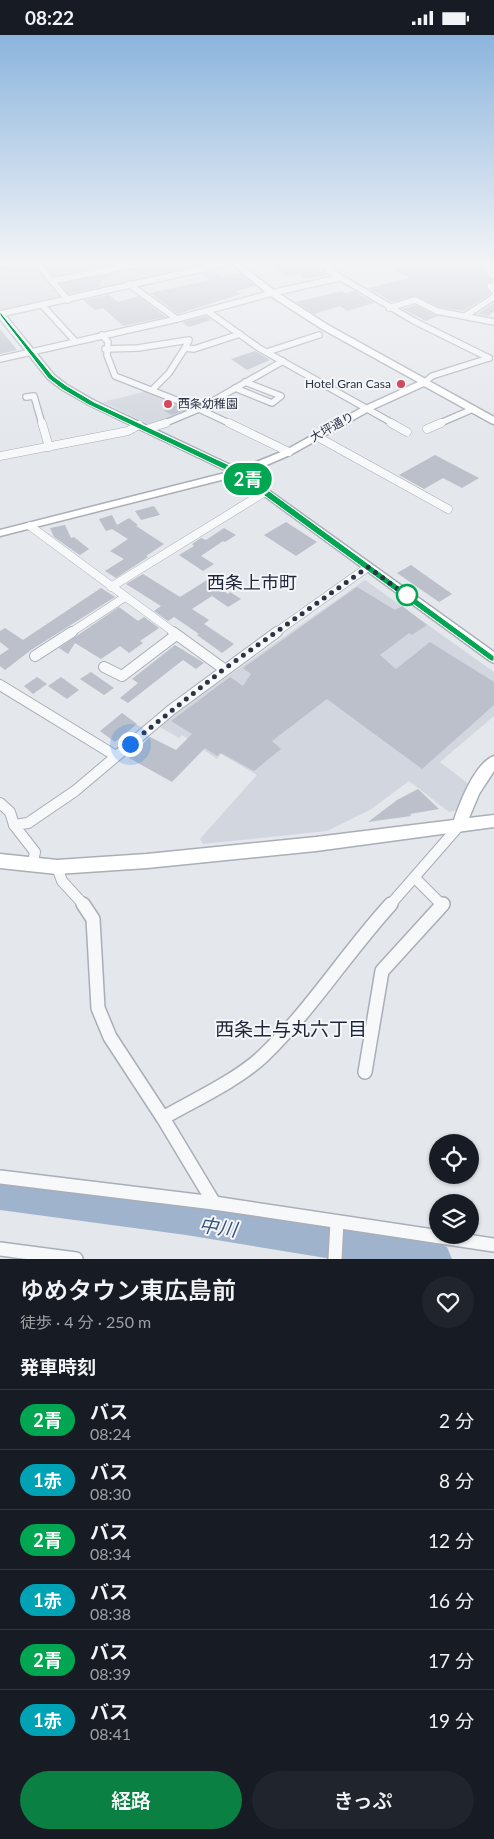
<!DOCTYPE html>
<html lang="ja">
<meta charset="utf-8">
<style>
body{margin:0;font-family:Lato,"Noto Sans JP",sans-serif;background:#20242c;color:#f1f3f6;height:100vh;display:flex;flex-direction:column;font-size:19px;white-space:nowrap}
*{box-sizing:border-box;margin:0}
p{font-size:16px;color:#9ea1a6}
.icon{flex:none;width:28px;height:28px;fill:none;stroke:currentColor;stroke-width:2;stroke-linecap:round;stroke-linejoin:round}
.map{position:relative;height:1224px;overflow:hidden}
.details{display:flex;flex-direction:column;background:#171b24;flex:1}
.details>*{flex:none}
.badge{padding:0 10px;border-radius:16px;font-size:18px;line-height:32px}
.buttons{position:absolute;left:429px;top:1099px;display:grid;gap:10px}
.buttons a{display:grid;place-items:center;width:50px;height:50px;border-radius:50%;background:#171b24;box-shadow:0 1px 4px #0004;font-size:25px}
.you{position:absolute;width:25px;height:25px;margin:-12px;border:4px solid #fff;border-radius:50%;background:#1a73e8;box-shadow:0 0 0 8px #1a73e833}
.map>.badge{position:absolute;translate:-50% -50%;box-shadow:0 0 0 2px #fff}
h2{padding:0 20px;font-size:19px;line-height:45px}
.round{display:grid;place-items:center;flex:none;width:52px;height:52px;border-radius:26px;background:#20242c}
.overview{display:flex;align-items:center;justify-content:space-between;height:85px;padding:0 20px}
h1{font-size:24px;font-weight:600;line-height:38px}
.action{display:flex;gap:10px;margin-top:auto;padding:10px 20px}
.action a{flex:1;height:58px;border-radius:30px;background:#0b8043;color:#fff;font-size:20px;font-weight:600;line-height:58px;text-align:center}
.action a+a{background:#20242c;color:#f1f3f6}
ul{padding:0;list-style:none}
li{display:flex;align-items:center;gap:15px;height:60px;padding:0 20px;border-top:1px solid #363941}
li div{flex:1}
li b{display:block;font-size:19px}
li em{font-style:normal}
li .badge{min-width:55px;font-weight:700;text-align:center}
.status{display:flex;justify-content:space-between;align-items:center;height:35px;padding:0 25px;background:#171b24;direction:ltr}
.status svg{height:14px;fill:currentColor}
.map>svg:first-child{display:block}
</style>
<div class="status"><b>08:22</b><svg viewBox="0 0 49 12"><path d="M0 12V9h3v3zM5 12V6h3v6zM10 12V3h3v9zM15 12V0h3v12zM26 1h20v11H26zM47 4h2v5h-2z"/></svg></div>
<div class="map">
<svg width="494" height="1224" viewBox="0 0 494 1224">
<rect width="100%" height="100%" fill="#e4e7ec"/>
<!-- built -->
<g fill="#d2d6de">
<path d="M0,229H230L0,279Z"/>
<path d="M151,355L195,375L152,391L103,367Z"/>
<path d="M365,545L494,637V681L440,727L470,750L457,775L449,777L409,746L370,775L327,796L203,809L200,804L257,740L221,719L217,724L182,700L179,703L160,692L174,679Z"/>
</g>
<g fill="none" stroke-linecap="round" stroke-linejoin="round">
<!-- river -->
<path fill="#9fb4cc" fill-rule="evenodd" d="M0,1143L186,1168L435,1207L447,1212L452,1224H332L186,1200L0,1175Z"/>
</g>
<!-- building -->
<g fill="#bbc0ca">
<path d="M74,229H114L54,240L80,235Z"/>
<path d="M271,229H312L327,240L305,244L299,239L291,241L285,239Z"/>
<path d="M409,229H462L471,234L480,232L486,236V240L493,245L485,250L490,259L464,276L439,272L416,261L392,267L368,253L410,243L392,234Z"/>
<path d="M213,236L221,242L240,238L256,251L236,256L241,259L178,279L150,258L210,245L202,239Z"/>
<path d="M116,238L99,248L100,252L69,259L61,249Z"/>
<path d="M342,256L345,258L354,256L374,268L347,276L340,271L314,279L296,267Z"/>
<path d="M109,260L118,267L138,261L166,282L123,291L103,273L95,275L83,265Z"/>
<path d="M494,268V276L489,281L477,279Z"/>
<path d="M415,270L435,280L454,284L438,281L426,286L403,274Z"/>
<path d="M206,281L211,285L189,292L182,287Z"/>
<path d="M0,294L17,315L0,319Z"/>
<path d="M255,316L270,325L247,335L231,324Z"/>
<path d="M176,370L186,374L172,380L164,376Z"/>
<path d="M435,420L479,443L462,453L443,443L424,454L399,440Z"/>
<path d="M154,471L160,480L141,485L135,476Z"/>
<path d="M112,480L117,490L129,483L138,490L136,491L164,509L146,521L148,522L116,543L105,536L124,524L110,516L128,504L112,494L106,496L99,484Z"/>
<path d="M286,487L317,507L296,521L264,500Z"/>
<path d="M65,490L71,503L74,502L89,514L80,520L81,521L54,502L50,493Z"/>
<path d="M224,493L236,500L225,507L223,506L201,521L214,529L203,536L179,520L194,511L192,509L201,503L206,505Z"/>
<path d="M411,530L452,559L439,567L397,538Z"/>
<path d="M143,539L180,562L207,545L228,559L230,557L241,564L228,572L212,561L192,574L209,585L204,589L234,609L222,618L197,600L199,599L174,582L168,586L154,576L161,571L126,549Z"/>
<path d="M357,552L395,575L402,571L427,590L412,600L409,598L380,620L396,634L430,607L494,647V670L422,734L327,664L272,706L281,714L254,736L221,718L217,721L205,713L172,747L129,723L150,702L176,715L192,699L171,686L230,642L243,651L251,639L243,633Z"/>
<path d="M101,553L115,562L31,615L5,635L0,631V620L9,614L0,607V596L5,593L23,605Z"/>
<path d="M119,572L138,586L144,582L159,593L140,606L143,608L129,618L120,611L101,624L75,608L68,619L59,613Z"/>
<path d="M175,610L204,628L196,634L183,625L128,668L120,663L138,648L132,644Z"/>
<path d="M91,637L114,653L104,660L80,644Z"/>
<path d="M37,642L47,649L33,659L24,651Z"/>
<path d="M61,642L79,655L67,664L48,651Z"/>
<path d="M122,678L137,689L115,707L100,696Z"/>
<path d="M418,754L439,774L410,779L411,781L368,787L397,765Z"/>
</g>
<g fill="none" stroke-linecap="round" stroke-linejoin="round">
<!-- street-far3 casing -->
<g stroke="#a9aeb7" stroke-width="8">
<g id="street-far3">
<path d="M38,229L68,265"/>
<path d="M484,229L494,232"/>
<path d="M332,230L328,235L414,286L489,323"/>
<path d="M494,236L490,238L494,241"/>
<path d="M52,246L137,229"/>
<path d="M129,249L177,284"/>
<path d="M494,250L490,251L494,256"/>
<path d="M42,270L75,306"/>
<path d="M389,273L415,265L437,276L494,287"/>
<path d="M207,276L259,313L394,389"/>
<path d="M0,279L224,229"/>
<path d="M465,281L494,262"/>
<path d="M102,300L108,307L107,320L115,341L199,374L231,389"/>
<path d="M105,314L138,313L189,305L185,313"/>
<path d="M267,317L319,300"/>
<path d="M0,324L177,284L272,258L339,243"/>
<path d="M425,347L432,341L489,323"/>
<path d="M235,353L272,368L281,361L245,347"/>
<path d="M152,355L169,338L185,313L194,314L240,299"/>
<path d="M26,362L34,361L42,389"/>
<path d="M163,389L199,374L283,326"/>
<path d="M438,389L473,374"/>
</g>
</g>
<!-- street-far2 casing -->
<g stroke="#a9aeb7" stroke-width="9">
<g id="street-far2">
<path d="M42,388L49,412"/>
<path d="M229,388L289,417"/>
<path d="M391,388L407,397"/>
<path d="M147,394L166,388"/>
<path d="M427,394L441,388"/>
<path d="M316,401L448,474"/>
<path d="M0,421L128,396L139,390"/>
<path d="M30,491L175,598"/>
<path d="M111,552L265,457"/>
<path d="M70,598L125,562"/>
<path d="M275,598L368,532"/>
</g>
</g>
<!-- street-far1 casing -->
<g stroke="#a9aeb7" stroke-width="12">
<g id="street-far1">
<path d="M173,597L224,634"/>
<path d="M35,621L72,597"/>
<path d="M104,632L122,641L176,600"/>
<path d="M0,650L116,721"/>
<path d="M0,768L10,777L14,790"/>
<path d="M32,831L35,817L14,790L28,788L75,756L171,675L277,597"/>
<path d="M57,832L62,846L84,870"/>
<path d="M415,843L442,870"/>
<path d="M390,870L459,791"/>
</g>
</g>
<!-- street casing -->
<g stroke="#a9aeb7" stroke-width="16">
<g id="street">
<path d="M83,869L93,884L98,973L110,1002L163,1083L214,1168"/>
<path d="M365,1037L382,936L443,869"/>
<path d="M163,1083C194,1065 238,1045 263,1021C311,975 347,917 391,869"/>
<path d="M0,1142L214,1168L494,1210"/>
<path d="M0,1214L76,1224"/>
<path d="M335,1224L337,1187"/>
</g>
</g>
<!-- secondary casing -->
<g stroke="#a9aeb7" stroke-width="3">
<g id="secondary">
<path d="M0,229H13L0,232Z"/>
<path d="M232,229H240L275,256L328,290L494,382V389L491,388L424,351L369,376L292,419L246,439L494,617V628L490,626L237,441L0,501V495L229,437L89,370L61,354L48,344L0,284V277H3L54,340L67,350L95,366L239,434L286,415L363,372L418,347L322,294L269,260Z"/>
<path d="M494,721V736L479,759L469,783L494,780V792L316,816L147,833L57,839L0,833V819L57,825L147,819L316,802L454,785C460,767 475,728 494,721Z"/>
</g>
</g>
<!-- street-far3 -->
<use href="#street-far3" stroke="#f7f8fa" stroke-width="5.5"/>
<!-- street-far2 -->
<use href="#street-far2" stroke="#f7f8fa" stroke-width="8"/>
<!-- street-far1 -->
<use href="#street-far1" stroke="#f7f8fa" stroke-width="10"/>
<!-- street -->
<use href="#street" stroke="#f7f8fa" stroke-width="13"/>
<!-- secondary -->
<use href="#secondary" fill="#fff" fill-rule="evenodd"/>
</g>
<!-- sky -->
<linearGradient id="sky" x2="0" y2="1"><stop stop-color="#8bb4dd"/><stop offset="0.57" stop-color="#f3f4f6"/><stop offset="1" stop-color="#f3f4f6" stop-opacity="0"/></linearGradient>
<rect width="494" height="400" fill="url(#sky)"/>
<!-- line -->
<path fill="#00a651" stroke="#fff" d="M0,277L53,341L67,351L94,367L242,436L494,621V626H491L236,440L89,370L62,354L48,343L0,280Z"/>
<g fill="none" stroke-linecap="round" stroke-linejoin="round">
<!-- walk -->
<path stroke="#2b3445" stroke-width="5" stroke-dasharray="0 9" d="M130,709L224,634L368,532L413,565L407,560"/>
</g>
<!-- markers -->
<g fill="#d1495b" stroke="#f4f6f9" stroke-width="2">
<circle cx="401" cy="349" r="5"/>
<circle cx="168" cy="369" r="5"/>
</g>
<circle fill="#fff" stroke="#00a651" stroke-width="2.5" cx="407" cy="560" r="10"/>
<g text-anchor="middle" stroke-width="4" stroke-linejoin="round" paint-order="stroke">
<!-- far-poi labels -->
<g font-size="12" fill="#2b3445" stroke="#f4f6f9" text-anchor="end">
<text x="391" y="353">Hotel Gran Casa</text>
<text x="178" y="373" text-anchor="start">西条幼稚園</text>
</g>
<!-- far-street labels -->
<g font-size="12" fill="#2b3445" stroke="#f4f6f9">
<text transform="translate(332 392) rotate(-29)" y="4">大坪通り</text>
</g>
<!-- quarter labels -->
<g font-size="18" fill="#1d2536" stroke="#f4f6f9">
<text x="252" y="554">西条上市町</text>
</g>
<!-- near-neighbourhood labels -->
<g font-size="19" fill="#1d2536" stroke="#f4f6f9">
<text x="291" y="1001">西条土与丸六丁目</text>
</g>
<!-- near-water labels -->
<g font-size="19" font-style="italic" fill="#34527a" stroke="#f4f6f9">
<text transform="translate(218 1192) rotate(8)" y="7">中川</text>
</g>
</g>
</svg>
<div class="buttons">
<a><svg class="icon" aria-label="locate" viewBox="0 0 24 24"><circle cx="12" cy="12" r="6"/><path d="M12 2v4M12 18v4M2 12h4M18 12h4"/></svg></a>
<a><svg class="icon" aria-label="layers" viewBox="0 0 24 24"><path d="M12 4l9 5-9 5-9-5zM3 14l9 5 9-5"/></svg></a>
</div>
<div class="you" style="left:130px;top:709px"></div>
<b class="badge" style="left:248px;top:444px;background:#00a651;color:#fff">2青</b>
</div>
<section class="details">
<div class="overview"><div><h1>ゆめタウン東広島前</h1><p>徒歩 · 4 分 · 250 m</p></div><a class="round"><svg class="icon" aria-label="heart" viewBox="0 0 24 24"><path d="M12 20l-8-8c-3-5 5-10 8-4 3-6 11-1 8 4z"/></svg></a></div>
<h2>発車時刻</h2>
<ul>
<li><span class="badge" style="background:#00a651;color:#fff">2青</span><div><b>バス</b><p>08:24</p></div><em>2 分</em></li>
<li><span class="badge" style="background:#00a3b4;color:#fff">1赤</span><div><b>バス</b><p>08:30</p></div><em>8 分</em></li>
<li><span class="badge" style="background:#00a651;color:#fff">2青</span><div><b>バス</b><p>08:34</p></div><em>12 分</em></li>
<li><span class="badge" style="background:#00a3b4;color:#fff">1赤</span><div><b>バス</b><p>08:38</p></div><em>16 分</em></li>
<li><span class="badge" style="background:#00a651;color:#fff">2青</span><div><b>バス</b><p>08:39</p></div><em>17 分</em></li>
<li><span class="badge" style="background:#00a3b4;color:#fff">1赤</span><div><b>バス</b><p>08:41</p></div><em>19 分</em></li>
</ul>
<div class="action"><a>経路</a><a>きっぷ</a></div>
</section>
